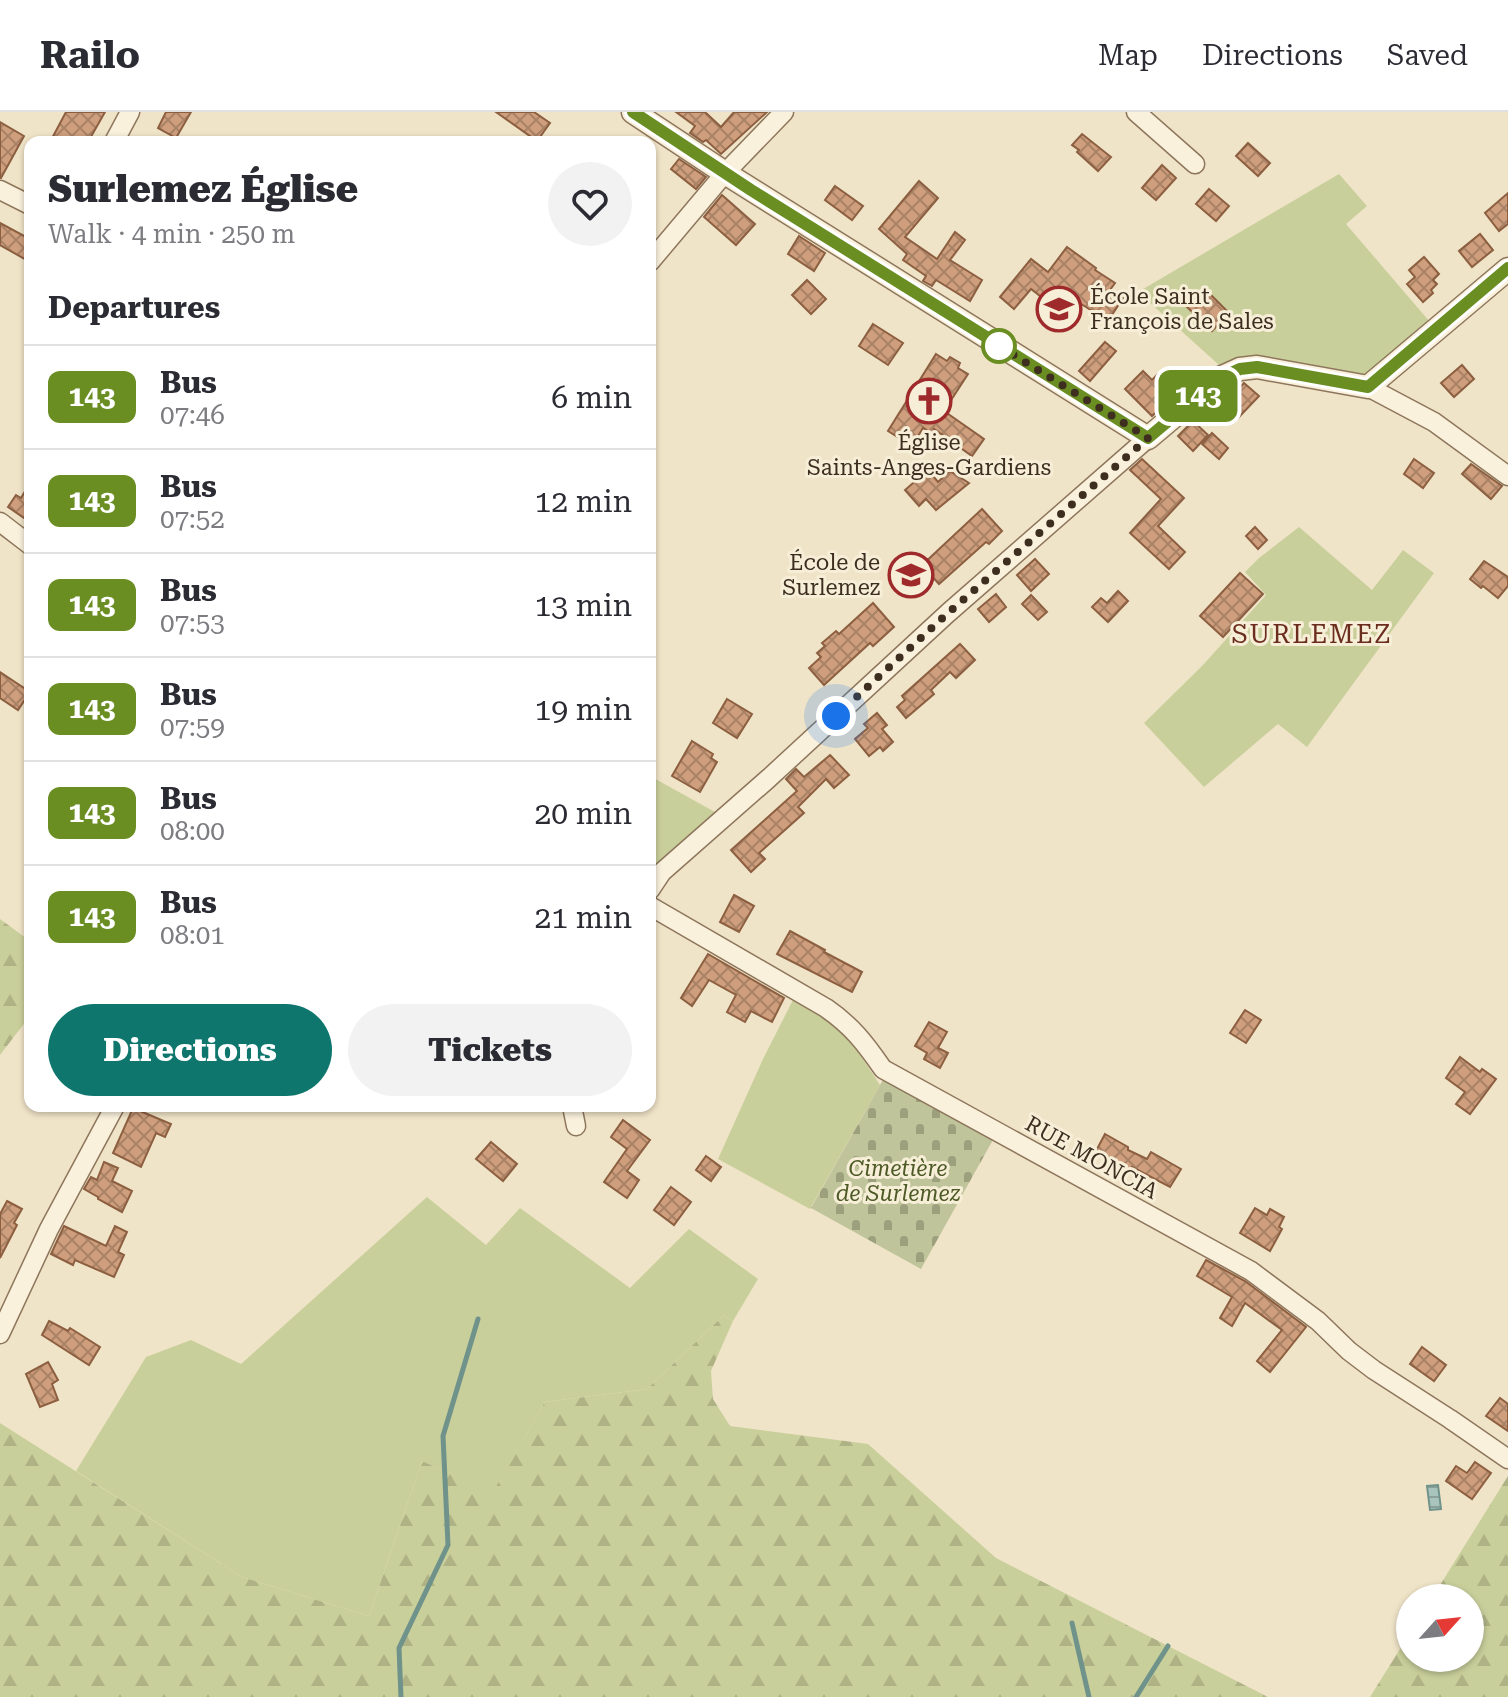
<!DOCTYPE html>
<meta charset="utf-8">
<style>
body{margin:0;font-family:"Roboto Serif",serif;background:#f2f2f3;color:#2b2b33;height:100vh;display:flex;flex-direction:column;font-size:30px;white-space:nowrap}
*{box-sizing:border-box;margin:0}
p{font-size:26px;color:#7c7c81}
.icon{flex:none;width:44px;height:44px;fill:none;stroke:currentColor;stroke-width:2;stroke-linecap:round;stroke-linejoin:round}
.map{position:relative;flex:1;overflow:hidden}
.sheet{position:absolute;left:24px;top:24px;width:632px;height:976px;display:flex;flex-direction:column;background:#fff;border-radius:16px;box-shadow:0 2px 6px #0004}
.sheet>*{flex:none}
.badge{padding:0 16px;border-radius:12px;font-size:28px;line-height:52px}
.needle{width:52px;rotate:63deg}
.fabs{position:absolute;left:1396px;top:1472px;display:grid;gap:16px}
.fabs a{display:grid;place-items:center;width:88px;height:88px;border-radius:50%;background:#fff;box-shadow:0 2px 6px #0004;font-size:40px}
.you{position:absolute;width:40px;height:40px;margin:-20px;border:6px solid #fff;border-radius:50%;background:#1a73e8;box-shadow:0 0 0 12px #1a73e833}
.map>.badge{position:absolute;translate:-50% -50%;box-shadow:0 0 0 4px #fff}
h2{padding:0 24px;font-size:30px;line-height:72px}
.round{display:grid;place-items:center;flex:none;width:84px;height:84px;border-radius:42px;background:#f2f2f3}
.head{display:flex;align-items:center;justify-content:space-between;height:136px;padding:0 24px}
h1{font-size:38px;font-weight:800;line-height:60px}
.action{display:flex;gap:16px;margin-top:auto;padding:16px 24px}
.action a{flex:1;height:92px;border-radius:48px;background:#0f766e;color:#fff;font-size:32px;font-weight:800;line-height:92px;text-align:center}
.action a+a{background:#f2f2f3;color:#2b2b33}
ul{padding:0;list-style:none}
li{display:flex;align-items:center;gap:24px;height:104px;padding:0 24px;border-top:2px solid #e1e1e2}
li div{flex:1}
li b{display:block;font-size:30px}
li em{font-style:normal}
li .badge{min-width:88px;font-weight:700;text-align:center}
header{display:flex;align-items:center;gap:48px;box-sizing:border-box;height:112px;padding:0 40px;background:#fff;border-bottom:2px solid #e1e1e2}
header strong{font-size:38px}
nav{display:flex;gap:44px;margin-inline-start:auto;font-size:28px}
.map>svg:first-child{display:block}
</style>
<header>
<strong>Railo</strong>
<nav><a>Map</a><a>Directions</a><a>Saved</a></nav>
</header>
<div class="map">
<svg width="1508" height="1585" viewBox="0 0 1508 1585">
<defs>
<pattern id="forest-firs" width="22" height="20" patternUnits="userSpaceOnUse" patternTransform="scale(2)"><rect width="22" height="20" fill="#c9cf9b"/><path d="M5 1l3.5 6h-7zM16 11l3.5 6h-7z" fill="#aeb285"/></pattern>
<pattern id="cemetery-stones" width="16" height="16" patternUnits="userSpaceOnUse" patternTransform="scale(2)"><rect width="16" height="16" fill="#bfc49a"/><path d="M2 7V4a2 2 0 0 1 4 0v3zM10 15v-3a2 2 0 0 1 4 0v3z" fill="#9ca07d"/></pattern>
<pattern id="water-rules" width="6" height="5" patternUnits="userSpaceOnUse" patternTransform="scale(2)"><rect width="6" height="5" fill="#a9c4bc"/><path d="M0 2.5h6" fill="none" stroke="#8ba098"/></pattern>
<pattern id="building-cross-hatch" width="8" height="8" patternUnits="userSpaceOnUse" patternTransform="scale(2)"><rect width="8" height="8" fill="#cf9f7d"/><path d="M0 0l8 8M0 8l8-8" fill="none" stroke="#a98266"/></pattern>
</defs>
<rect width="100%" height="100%" fill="#f0e4c8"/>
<!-- green -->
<g fill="#c9cf9b">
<path d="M1339,62L1367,94L1346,112L1436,217L1368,274L1229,262L1138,180Z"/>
<path d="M1299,415L1372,478L1403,438L1434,461L1307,635L1278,612L1204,675L1144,611L1202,554L1266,483L1245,460L1259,446Z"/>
<path d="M650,664L724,705L650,769Z"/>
<path d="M797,880L848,924L880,973L810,1097L718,1047L763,947Z"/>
<path d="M427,1085L486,1133L520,1096L630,1176L689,1117L758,1167L733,1209L724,1203L647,1277L545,1290L493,1381L422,1349L369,1504L242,1465L76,1359L146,1245L191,1228L241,1252Z"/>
</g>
<!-- forest -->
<g fill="url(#forest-firs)">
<path d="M0,807L30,829V904L0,943Z"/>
<path d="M724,1203L733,1209L711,1259L713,1287L730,1314L868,1332L996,1446L1268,1585H0V1311L242,1465L369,1504L422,1349L493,1380L545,1290L647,1277Z"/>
<path d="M1508,1364V1585H1370L1410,1521V1546H1470V1486H1432Z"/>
</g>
<!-- cemetery -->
<path fill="url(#cemetery-stones)" d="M884,966L994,1026L921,1157L811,1096Z"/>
<!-- water -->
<path fill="url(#water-rules)" stroke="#6f938a" stroke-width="2" d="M1438,1373L1441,1397L1430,1398L1427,1374Z"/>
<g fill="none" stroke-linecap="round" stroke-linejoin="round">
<!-- stream -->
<g stroke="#6f938a" stroke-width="5">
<path d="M1072,1511L1089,1585"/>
<path d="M401,1585L399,1536L448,1433L443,1324L478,1207"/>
<path d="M1136,1585L1168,1534"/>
</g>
</g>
<!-- building -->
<g fill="url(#building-cross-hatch)" stroke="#8d5f41" stroke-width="2">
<path d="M66,0H105L88,30H50Z"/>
<path d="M166,0H191L176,26L158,16Z"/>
<path d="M496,0H534L550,11L537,29Z"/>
<path d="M676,0H705L721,15L734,0H767L721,42L706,28L703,30L690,21L695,14Z"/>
<path d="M0,10L24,24L1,66H0Z"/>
<path d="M1082,22L1111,45L1098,59L1077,40L1079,38L1072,33Z"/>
<path d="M1248,31L1270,51L1258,64L1236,44Z"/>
<path d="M679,47L706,65L696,77L671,57Z"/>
<path d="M1162,53L1176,66L1156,88L1142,76Z"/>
<path d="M919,69L938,86L905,125L937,147L955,120L965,128L950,148L982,168L970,189L936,168L932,174L923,169L926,164L903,148L907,142L879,117Z"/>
<path d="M835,74L863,94L852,108L825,88Z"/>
<path d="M1209,77L1229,94L1216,109L1196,92Z"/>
<path d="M1508,81V112L1499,119L1485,101Z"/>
<path d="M722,83L755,112L736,133L704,105Z"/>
<path d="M0,111L30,127V150L0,133Z"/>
<path d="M1480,122L1493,138L1472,155L1459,139Z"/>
<path d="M799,124L825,141L814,159L788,142Z"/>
<path d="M1067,135L1096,156L1095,158L1115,171L1110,178L1123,186L1108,209L1059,178L1049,191L1031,177L1014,197L1000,185L1031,147L1048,160Z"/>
<path d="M1424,145L1439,162L1433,168L1437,172L1431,178L1433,181L1423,190L1407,172L1415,165L1409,158Z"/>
<path d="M807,168L826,187L811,202L792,183Z"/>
<path d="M1205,177L1229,201L1212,219L1186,194Z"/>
<path d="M873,212L903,231L888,253L859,234Z"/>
<path d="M1105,230L1116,239L1090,269L1079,259Z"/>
<path d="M936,242L947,249L950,245L960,251L958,256L968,262L944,299L984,327L972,344L934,317L931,321L923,316L912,334L888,319Z"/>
<path d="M1462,253L1474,267L1454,285L1441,271Z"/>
<path d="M1143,259L1152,268L1158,262L1171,275L1167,279L1173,285L1152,304L1125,277Z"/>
<path d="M1244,271L1259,284L1238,306L1224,293Z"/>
<path d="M1193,309L1208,323L1193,339L1178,324Z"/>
<path d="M1212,321L1228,336L1219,347L1202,332Z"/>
<path d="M1142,347L1184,386L1158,414L1185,440L1169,457L1130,421L1161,387L1130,358Z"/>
<path d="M1414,347L1434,361L1423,376L1404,362Z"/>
<path d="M1471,352L1502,374L1491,387L1462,362Z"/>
<path d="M928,358L938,370L950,359L969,371L936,398L926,387L919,394L905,378Z"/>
<path d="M30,371V410L8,395L16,383L21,386Z"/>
<path d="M982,397L1002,419L989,432L986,430L939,472L922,453Z"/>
<path d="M1255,415L1267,428L1258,437L1246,424Z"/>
<path d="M1035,447L1049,462L1031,479L1017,463Z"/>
<path d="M1484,449L1508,465V474L1498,486L1483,474L1481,476L1470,467Z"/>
<path d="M1240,461L1263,482L1223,525L1200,504Z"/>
<path d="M1118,479L1128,489L1108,510L1092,495L1101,486L1107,491Z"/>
<path d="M996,482L1006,495L989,510L978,497Z"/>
<path d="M1031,483L1047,500L1038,508L1022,492Z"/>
<path d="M873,491L894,515L873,534L870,531L824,573L809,556L821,545L817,541L825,534L822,531L836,519L839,522Z"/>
<path d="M960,532L975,548L956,566L950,560L931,578L934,582L906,606L897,595L905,588L902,584Z"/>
<path d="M0,560L30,580L18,598L0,586Z"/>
<path d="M727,587L752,602L737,626L713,611Z"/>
<path d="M877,601L887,613L882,617L893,630L883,639L880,635L869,644L855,627L868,616L864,612Z"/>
<path d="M692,629L713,642L711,646L717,650L700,680L672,664Z"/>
<path d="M830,643L849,663L834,676L826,667L798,695L804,701L759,741L765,747L751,760L731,738L797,679L786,667L796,657L804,665Z"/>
<path d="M734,783L754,794L739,820L720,810Z"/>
<path d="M790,819L825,838L824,840L862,860L852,880L777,842Z"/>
<path d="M708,842L784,886L772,910L751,899L745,910L727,900L736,883L709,868L692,894L681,886Z"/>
<path d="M1245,898L1261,908L1246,931L1230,921Z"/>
<path d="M929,910L947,920L938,936L948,941L940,956L924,947L927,941L915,934Z"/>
<path d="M1460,945L1480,960L1482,957L1496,967L1470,1002L1456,992L1465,980L1446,966Z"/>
<path d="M133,996L171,1012L165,1025L156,1021L141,1055L113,1041Z"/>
<path d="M623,1008L650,1028L627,1059L639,1068L627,1086L604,1070L627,1037L611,1025Z"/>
<path d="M1105,1022L1128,1035V1038L1147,1047L1151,1040L1181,1057L1170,1075L1132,1055L1131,1058L1096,1039Z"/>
<path d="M491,1030L517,1052L503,1069L476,1047Z"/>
<path d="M706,1044L721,1055L711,1069L696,1058Z"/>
<path d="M104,1050L118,1056L112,1069L132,1079L122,1100L98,1087V1085L84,1077L91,1065L97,1068Z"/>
<path d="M671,1075L691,1090L674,1113L654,1098Z"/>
<path d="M7,1089L22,1097L14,1111L17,1113L0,1146V1102Z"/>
<path d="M1255,1096L1267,1103L1270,1097L1284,1105L1279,1115L1282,1117L1270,1139L1240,1121Z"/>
<path d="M64,1114L106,1134L115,1114L127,1120L118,1140L124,1143L114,1165L75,1148L73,1153L51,1142Z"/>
<path d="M1206,1148L1245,1169L1306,1215L1270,1260L1257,1249L1282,1218L1245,1191L1232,1214L1220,1206L1232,1185L1197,1164Z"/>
<path d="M49,1209L68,1219L70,1216L100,1235L89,1253L42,1223Z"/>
<path d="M1422,1235L1446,1253L1434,1269L1410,1252Z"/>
<path d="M48,1250L58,1268L52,1272L58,1288L40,1295L26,1262Z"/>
<path d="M1500,1286L1508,1292V1319L1486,1304Z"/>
<path d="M1475,1350L1491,1361L1472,1387L1446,1369L1456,1354L1467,1361Z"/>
</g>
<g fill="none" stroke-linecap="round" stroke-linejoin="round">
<!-- minor casing -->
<g stroke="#8d765c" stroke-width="21">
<g id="minor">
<path d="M1136,0L1195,52"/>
<path d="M114,30L130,0"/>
<path d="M0,78L30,93"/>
<path d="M650,150L725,61L784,0"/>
<path d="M1368,275L1434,310L1508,364"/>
<path d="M0,410L30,433"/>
<path d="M650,778L662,760L769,666L948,501L1148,326"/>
<path d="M650,794L826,896C852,914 865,931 883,957L1251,1159L1318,1209L1349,1239L1374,1258L1450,1307L1508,1347"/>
<path d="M572,994L576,1014"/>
<path d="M0,1222L49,1117L115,994"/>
</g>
</g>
<!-- tertiary casing -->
<g stroke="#8d765c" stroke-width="25">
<path id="tertiary" d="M633,0L725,61L1148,326L1218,267L1240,257L1257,255L1368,275L1508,157"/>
</g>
<!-- minor -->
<use href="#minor" stroke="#faf1dc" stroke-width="18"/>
<!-- tertiary -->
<use href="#tertiary" stroke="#faf1dc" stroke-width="22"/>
</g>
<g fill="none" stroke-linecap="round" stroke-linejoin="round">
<!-- line casing -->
<g stroke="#fff" stroke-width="18">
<path id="line" d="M633,0L751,78L1148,326L1218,267L1240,257L1257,255L1368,275L1508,156"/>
</g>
<!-- line -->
<use href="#line" stroke="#6b8e23" stroke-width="12"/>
<!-- walk -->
<path stroke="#3d2e20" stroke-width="8" stroke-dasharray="0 14.4" d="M836,604L948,501L1148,326L988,227L999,234"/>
</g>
<!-- icons -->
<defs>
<g id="school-ring" transform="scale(2.3)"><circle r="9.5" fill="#f7eed8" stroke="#9e2a2b" stroke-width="1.5"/><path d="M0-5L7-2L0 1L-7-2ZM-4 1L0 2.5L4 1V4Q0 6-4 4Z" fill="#9e2a2b"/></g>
<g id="church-ring" transform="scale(2.3)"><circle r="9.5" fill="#f7eed8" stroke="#9e2a2b" stroke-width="1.5"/><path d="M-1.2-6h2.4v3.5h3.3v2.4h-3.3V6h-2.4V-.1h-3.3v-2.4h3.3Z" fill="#9e2a2b"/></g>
</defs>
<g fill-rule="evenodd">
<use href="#school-ring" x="1059" y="197"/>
<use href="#church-ring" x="929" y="289"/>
<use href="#school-ring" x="911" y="463"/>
</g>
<!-- markers -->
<circle fill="#fff" stroke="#6b8e23" stroke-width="4" cx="999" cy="234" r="16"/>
<g text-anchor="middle" stroke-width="6" stroke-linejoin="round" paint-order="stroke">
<!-- poi labels -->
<g font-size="22" fill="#3d2e20" stroke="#f7eed8" text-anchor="start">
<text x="1090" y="192">École Saint<tspan x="1090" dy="25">François de Sales</tspan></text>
<text x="929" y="338" text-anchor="middle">Église<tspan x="929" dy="25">Saints-Anges-Gardiens</tspan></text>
<text x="880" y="458" text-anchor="end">École de<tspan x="880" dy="25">Surlemez</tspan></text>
</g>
<!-- street labels -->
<g font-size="22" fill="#3d2e20" stroke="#f7eed8">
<text transform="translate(1092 1045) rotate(29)" y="8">RUE MONCIA</text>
</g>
<!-- park labels -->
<g font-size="22" font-style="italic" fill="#4d5a26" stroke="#f7eed8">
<text x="898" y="1064">Cimetière<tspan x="898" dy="25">de Surlemez</tspan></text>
</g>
<!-- quarter labels -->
<g font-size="26" letter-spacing="2" fill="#6b2e1e" stroke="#f7eed8">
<text x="1312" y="531">SURLEMEZ</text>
</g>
</g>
</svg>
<div class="fabs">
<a><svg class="needle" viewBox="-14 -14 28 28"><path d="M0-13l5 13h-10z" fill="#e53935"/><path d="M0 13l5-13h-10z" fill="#7c7c81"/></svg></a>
</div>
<div class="you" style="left:836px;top:604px"></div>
<b class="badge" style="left:1198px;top:284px;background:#6b8e23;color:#fff">143</b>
<section class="sheet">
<div class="head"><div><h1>Surlemez Église</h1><p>Walk · 4 min · 250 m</p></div><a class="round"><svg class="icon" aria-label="heart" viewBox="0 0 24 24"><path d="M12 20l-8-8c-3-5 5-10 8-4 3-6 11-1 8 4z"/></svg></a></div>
<h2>Departures</h2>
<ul>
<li><span class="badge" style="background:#6b8e23;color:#fff">143</span><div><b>Bus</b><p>07:46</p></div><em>6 min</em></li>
<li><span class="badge" style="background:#6b8e23;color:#fff">143</span><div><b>Bus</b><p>07:52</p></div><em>12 min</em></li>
<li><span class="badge" style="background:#6b8e23;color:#fff">143</span><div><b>Bus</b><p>07:53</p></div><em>13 min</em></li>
<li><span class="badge" style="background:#6b8e23;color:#fff">143</span><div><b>Bus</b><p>07:59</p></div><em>19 min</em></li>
<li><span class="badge" style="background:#6b8e23;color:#fff">143</span><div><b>Bus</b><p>08:00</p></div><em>20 min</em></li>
<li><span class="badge" style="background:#6b8e23;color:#fff">143</span><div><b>Bus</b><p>08:01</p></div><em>21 min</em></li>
</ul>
<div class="action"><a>Directions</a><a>Tickets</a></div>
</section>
</div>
